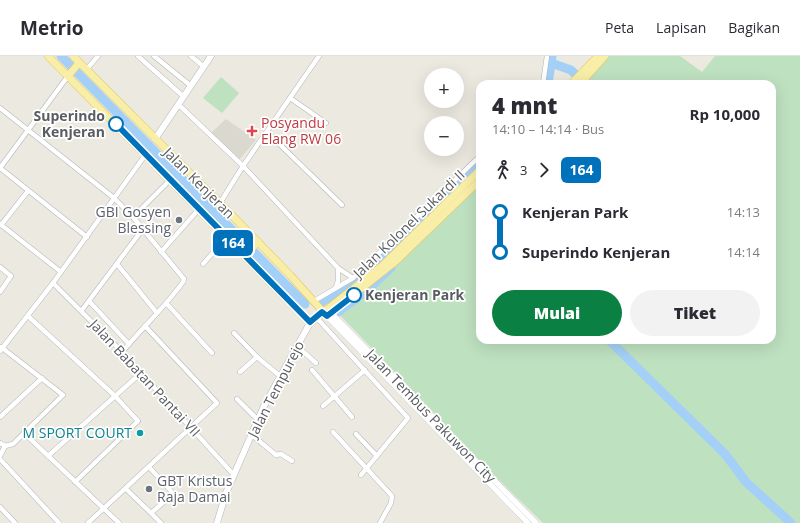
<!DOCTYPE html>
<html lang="id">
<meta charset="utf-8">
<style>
body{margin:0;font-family:"Open Sans",sans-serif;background:#f2f2f3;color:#2b2b33;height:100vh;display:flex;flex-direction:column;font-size:15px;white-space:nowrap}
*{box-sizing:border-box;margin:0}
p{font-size:13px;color:#7c7c81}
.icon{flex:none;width:22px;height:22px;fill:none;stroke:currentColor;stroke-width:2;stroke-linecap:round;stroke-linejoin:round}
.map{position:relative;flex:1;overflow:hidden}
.drawer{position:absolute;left:476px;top:24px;width:300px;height:264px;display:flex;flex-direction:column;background:#fff;border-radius:12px;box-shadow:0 4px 16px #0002}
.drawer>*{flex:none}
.badge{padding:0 8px;border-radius:6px;font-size:14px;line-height:26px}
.buttons{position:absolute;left:424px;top:12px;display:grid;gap:8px}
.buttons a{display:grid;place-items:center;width:40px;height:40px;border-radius:50%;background:#fff;box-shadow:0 4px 16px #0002;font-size:20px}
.map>.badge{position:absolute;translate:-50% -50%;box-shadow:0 0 0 2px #fff}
.legs{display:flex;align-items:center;gap:6px;height:44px;padding:0 16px;font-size:13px}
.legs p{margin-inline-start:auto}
.head{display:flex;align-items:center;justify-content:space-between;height:68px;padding:0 16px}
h1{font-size:22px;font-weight:800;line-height:30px}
.cta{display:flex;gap:8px;margin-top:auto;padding:8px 16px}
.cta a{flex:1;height:46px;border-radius:24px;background:#0b8043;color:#fff;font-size:16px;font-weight:800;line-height:46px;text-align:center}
.cta a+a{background:#f2f2f3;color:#2b2b33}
ul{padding:0 16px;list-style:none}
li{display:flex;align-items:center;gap:14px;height:40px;font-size:15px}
li i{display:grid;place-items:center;width:6px;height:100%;margin:0 5px;background:currentColor}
li i::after{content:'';width:10px;height:10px;margin:-5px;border:3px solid;border-radius:50%;background:#fff}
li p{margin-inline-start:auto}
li:first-child i{background:linear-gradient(#0000 50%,currentColor 0)}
li:last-child i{background:linear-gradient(currentColor 50%,#0000 0)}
header{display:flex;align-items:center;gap:24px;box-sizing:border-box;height:56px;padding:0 20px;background:#fff;border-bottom:1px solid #e1e1e2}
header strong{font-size:19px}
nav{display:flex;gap:22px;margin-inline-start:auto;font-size:14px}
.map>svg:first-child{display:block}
</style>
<header>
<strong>Metrio</strong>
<nav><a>Peta</a><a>Lapisan</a><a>Bagikan</a></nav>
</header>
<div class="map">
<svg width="800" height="467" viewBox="0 0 800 467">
<rect width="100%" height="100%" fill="#ebe9e0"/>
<!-- education -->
<path fill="#dbd8cf" d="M226,63L256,84L239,104L211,77Z"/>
<!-- green -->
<g fill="#bee1c0">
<path d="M605,0H680L702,16L715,0H800V467H543L489,414L335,254L363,231L480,120V284H772V28H576Z"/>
<path d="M221,21L239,37L222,57L203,42Z"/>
</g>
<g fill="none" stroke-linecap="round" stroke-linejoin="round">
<!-- river -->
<g stroke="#a4d0f7" stroke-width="9">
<path d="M61,0L305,248"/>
<path d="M551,7L571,14L583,26"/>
<path d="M548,28L552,0"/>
<path d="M322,246L355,226L366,217L480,108"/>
<path d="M338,256L365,236L391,212"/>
<path d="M609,284L725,398L746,426L791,467"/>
</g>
<!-- minor casing -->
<g stroke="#b3b6ba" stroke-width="5.5">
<g id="minor">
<path d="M138,0L184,41"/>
<path d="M154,0L191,30"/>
<path d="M191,0L204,11"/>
<path d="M86,14L98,0"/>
<path d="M543,28L547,0"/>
<path d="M290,42L326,67"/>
<path d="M179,49L243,110L338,212L353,222"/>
<path d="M0,52L114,142L133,161L184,223L183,226C165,251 142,272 122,296"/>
<path d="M267,76L342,149"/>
<path d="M0,112L68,20"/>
<path d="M0,112L87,181"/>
<path d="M220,147L243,110L319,0"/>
<path d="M133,161L170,124"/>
<path d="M0,168L61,216"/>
<path d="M1,169L28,135"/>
<path d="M161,196L199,153"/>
<path d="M117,208L157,257"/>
<path d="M203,208L227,181"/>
<path d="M0,211L11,220L0,236"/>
<path d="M53,227L122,296L234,419"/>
<path d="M336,231L338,225V212"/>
<path d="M89,245L129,288"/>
<path d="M314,245L353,222L480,100"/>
<path d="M167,248L212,297"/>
<path d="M82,254L142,174"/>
<path d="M28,260L115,340L138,365L75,426"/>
<path d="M316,261L408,362L361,419"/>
<path d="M234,277L257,301L280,320"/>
<path d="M297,290L316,307"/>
<path d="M0,295L53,227L146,98"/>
<path d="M312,314L352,361"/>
<path d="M240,316L257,301"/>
<path d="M237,343L258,364"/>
<path d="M323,350L365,314"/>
<path d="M0,361L42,322"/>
<path d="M333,376L392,440L391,447L380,467"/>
<path d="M24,377L119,467"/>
<path d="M356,378L377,400"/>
<path d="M252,379L276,399L281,398L292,405"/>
<path d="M0,387L5,390L13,388L63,339L1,291"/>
<path d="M0,400L5,390"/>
<path d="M48,400L141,317"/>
<path d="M0,403L59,467"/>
<path d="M126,433L151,457L171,440V435L149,411"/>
<path d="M0,451L15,467"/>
<path d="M151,457L161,467"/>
<path d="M88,467L217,347L145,270"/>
</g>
</g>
<!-- tertiary casing -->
<g stroke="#b3b6ba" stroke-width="6">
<g id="tertiary">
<path d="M331,257L536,467"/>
<path d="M327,260L528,467"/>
</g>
</g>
<!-- secondary casing -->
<g stroke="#b4b7bc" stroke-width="7">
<g id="secondary">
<path d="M155,83L211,0"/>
<path d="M217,467L226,437L264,350L310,267"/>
</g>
</g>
<!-- primary casing -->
<g stroke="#e5c55f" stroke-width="8">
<g id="primary">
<path d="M48,0L310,267L382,210L480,114"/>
<path d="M73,0L220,147L290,219L327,260L396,205L480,124"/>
<path d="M68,20L79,7"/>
<path d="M571,28L598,0"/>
<path d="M580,28L605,0"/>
<path d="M245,199L258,186"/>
</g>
</g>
<!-- minor -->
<use href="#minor" stroke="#fff" stroke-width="4.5"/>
<!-- tertiary -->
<use href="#tertiary" stroke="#fff" stroke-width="5.5"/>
<!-- secondary -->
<use href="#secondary" stroke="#fff" stroke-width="6"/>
<!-- primary -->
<use href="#primary" stroke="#f8eea8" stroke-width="7"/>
</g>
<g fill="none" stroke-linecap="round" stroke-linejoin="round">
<!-- line-1 casing -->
<g stroke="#fff" stroke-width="9">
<path id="line-1" d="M116,68L310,266L322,256L327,260L354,239"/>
</g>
<!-- line-1 -->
<use href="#line-1" stroke="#0072bc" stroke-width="6"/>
</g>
<!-- markers -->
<g fill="#fff" stroke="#0072bc" stroke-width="2">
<circle cx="116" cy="68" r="7"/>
<circle cx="354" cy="239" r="7"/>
</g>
<path fill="#e0444e" stroke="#fff" stroke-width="1.5" d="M250 69h4v4h4v4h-4v4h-4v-4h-4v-4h4z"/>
<g fill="#6b7280" stroke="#fff" stroke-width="1.5">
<circle cx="179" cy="164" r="4"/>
<circle cx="149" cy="433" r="4"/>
</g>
<circle fill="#0f9aa8" stroke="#fff" stroke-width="1.5" cx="140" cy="377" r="4"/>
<g text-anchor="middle" stroke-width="3.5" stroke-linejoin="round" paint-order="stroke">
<!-- stop labels -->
<g font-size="14" font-weight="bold" fill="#595c60" stroke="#fff" text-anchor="end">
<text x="105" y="65">Superindo<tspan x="105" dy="16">Kenjeran</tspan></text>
<text x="365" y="244" text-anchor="start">Kenjeran Park</text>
</g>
<!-- health labels -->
<g font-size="14" fill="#be3a42" stroke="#fff" text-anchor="start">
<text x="261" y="72">Posyandu<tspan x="261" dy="16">Elang RW 06</tspan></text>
</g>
<!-- street labels -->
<g font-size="14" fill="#595c60" stroke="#fff">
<text transform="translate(199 127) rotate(45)" y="5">Jalan Kenjeran</text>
<text transform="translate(409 168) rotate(-44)" y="5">Jalan Kolonel Sukardi II</text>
<text transform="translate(145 322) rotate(47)" y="5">Jalan Babatan Pantai VII</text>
<text transform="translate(276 333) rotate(-63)" y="5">Jalan Tempurejo</text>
<text transform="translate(431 360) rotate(46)" y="5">Jalan Tembus Pakuwon City</text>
</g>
<!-- worship labels -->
<g font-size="14" fill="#5b616d" stroke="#fff" text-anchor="end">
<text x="171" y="161">GBI Gosyen<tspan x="171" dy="16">Blessing</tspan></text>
<text x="157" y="430" text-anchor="start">GBT Kristus<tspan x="157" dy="16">Raja Damai</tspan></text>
</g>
<!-- culture labels -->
<g font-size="14" fill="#0d838f" stroke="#fff" text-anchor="end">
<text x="132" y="382">M SPORT COURT</text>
</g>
</g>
</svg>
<div class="buttons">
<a>+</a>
<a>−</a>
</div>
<b class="badge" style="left:233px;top:187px;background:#0072bc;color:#fff">164</b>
<section class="drawer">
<div class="head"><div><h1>4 mnt</h1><p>14:10 – 14:14 · Bus</p></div><b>Rp 10,000</b></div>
<div class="legs"><svg class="icon" aria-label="walk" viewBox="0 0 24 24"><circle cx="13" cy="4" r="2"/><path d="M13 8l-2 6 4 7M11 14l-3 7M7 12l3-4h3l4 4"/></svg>3<svg class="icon" aria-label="forward" viewBox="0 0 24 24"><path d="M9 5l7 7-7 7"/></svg><b class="badge" style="background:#0072bc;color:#fff">164</b></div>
<ul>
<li><i style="color:#0072bc"></i><b>Kenjeran Park</b><p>14:13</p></li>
<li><i style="color:#0072bc"></i><b>Superindo Kenjeran</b><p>14:14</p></li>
</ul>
<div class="cta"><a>Mulai</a><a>Tiket</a></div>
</section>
</div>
